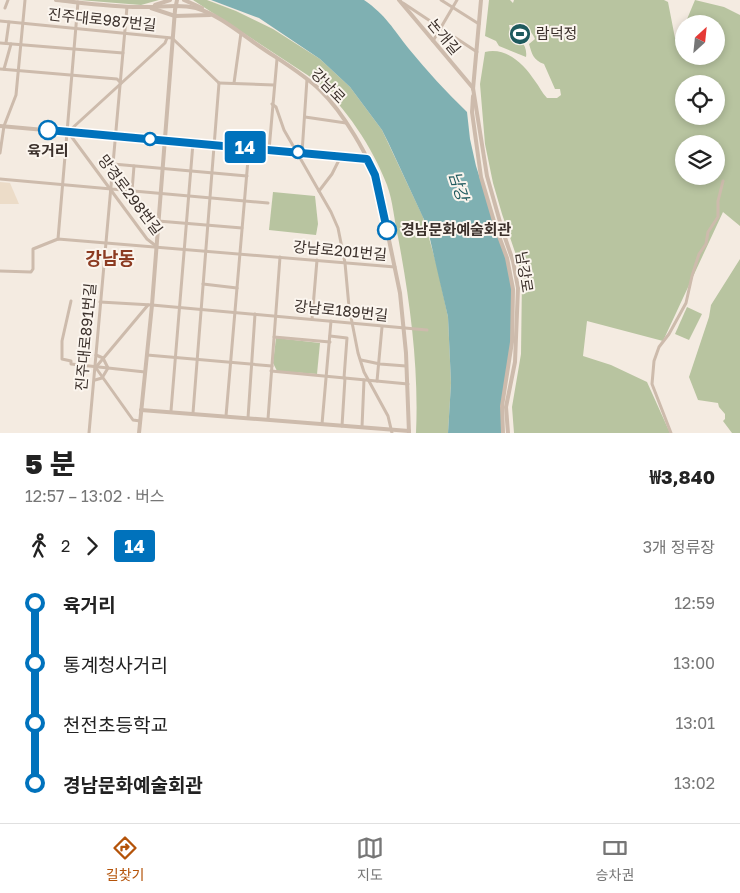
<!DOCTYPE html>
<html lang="ko">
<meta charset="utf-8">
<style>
body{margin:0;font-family:"Golos Text","Noto Sans KR",sans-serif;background:#f6f6f6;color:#222;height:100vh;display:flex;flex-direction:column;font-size:19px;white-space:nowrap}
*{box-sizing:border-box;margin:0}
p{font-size:16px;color:#767676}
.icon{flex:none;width:28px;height:28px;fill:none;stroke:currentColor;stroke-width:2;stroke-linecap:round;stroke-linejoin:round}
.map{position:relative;height:433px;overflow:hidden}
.side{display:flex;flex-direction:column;background:#fff;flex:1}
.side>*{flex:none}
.badge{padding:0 10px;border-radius:4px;font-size:18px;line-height:32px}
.needle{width:32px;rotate:27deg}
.controls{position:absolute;left:675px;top:15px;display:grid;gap:10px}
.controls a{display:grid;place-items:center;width:50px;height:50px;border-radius:50%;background:#fff;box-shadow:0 2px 8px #0003;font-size:25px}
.map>.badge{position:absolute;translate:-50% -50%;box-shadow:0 0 0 2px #fff}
.legs{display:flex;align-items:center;gap:8px;height:55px;padding:0 25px;font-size:16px}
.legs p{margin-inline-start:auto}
.summary{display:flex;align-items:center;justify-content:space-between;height:85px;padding:0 25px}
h1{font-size:28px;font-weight:800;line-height:38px}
ul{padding:0 25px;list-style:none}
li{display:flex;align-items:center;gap:18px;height:60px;font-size:19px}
li i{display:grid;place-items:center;width:8px;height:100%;margin:0 6px;background:currentColor}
li i::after{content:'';width:12px;height:12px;margin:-6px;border:4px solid;border-radius:50%;background:#fff}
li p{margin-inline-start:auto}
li:first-child i{background:linear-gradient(#0000 50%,currentColor 0)}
li:last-child i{background:linear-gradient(currentColor 50%,#0000 0)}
.menu{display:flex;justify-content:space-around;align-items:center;height:70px;border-top:1px solid #e0e0e0;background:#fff;font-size:14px;color:#767676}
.menu a{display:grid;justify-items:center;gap:2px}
.menu .active{color:#b45309}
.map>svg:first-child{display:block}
</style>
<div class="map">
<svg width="740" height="433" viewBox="0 0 740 433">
<rect width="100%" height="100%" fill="#f4ebe1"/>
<!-- green -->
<g fill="#b8c4a0" fill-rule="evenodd">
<path d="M79,0H159L141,5Z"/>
<path d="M193,0H207L236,11L273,29L320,59L350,87L382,130L423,217L437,266L448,317L451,383L448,433H416C419,368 410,301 398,237C394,220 393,201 387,185C373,148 345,106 315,80Z"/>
<path d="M489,0H510L513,3L514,0H664L668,2L675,38L682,35L684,29V56H716V24H685L695,0L724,7L740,15V226L723,212L663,341L587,321L583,356L611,365L647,382L670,433H514L512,407L521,354L522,278L517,258L502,214L493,183L485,144L480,84L485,52C507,47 524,64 535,81C539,86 542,93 547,98H557L561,95L560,89H555L544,64C533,60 532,54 529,44L535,39C533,33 527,29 524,23L519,24L515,28L512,25H509L510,30C518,36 528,45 526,57L499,46L496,41L485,36ZM684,84H716V116H684ZM684,144H716V176H684Z"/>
<path d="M273,192L315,196L318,224L316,235L269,230Z"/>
<path d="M740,259V433H732L723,421L725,419V414L719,407L718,403L698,400L689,377L709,317L711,305Z"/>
<path d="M687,307L702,314L689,340L675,334Z"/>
<path d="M276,338L320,343L317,374L277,371L273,363Z"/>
</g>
<!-- plaza -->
<path fill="#ecdcc8" d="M0,182L10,183L19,204H0Z"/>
<!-- water -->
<path fill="#7fb0b2" d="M211,0H364C386,15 393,29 409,49C427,71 446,92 467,112L470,139L476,166L512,278L513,336L502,414L504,433H448L451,383L448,317L427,226L388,142L382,130L350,87L320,59L259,18Z"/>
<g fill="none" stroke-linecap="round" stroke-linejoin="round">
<!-- minor -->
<g stroke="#cdbbac" stroke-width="3">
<path d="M441,0L479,24"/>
<path d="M403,3L477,52"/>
<path d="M5,8L8,0"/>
<path d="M0,21L172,38L219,83"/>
<path d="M433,41L457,0"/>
<path d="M0,43L123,53"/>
<path d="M6,43L9,22"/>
<path d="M0,69L117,79L121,83"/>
<path d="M4,69L11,44"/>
<path d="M219,83L274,85"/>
<path d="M234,83L241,33"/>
<path d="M272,104L276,107L284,130L331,212L338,228L345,263L349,307L358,353L364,372L388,416L392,433"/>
<path d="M305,117L346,123"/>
<path d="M68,132L147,239L156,246"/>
<path d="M68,132L151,56L165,43L167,38"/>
<path d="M269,150L277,59"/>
<path d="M0,153L4,126L16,95L25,0"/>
<path d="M302,153L307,79"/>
<path d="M113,164L247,176"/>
<path d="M0,179L268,203"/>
<path d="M132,191L134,166"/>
<path d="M319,191L332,174L341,156"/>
<path d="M158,221L242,228"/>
<path d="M58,239L78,2"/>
<path d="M0,271L31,272L33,269V249L58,239L395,267"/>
<path d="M203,284L237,288"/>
<path d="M71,301L62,341V359L71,361V364L145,372"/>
<path d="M100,302L152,305L427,330"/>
<path d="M312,319L317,260"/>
<path d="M330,336L347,338L344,378"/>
<path d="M274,337L330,342"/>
<path d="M147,355L272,366"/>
<path d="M361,360L380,364L406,366"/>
<path d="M96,367L148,305"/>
<path d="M96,368L133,420L140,421"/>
<path d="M271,371L408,384"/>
<path d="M95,380L102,378L108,368L103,358L96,355"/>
<path d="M377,381L382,327"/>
<path d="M171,411L193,143"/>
<path d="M193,413L219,83"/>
<path d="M226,416L249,148"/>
<path d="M248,418L255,314"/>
<path d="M268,419L280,257"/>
<path d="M322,424L331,321"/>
<path d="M342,426L345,378"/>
<path d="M362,427L364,380"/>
<path d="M89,433L127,7"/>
<path d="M671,433L652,384L654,361L659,347L669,334L686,303L692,276L699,254L706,244L708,232L718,217V201L723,181"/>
</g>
<!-- tertiary -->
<g stroke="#cdbbac" stroke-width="4">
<path d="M56,0C84,3 112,7 139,7C159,8 177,3 196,8C216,14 235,29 252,41C274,57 300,71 320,90C342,111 371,158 378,187L400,293L406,353L409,433"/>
<path d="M184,0L202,8"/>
<path d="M399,0L473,88L487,176L502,229L513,261L518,288L515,362L506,407L508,433"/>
<path d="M155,5L170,0"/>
<path d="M151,8L175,16L210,15"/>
<path d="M473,89L481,0"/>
<path d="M473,96L472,112L481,177L496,228L507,258L513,289L512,342L502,406L503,433"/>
<path d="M0,126L366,159"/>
<path d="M141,410L409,431"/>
<path d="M139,433L152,305L175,10"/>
</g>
<!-- tertiary-bridge -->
<path stroke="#cdbbac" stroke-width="4" d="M175,10L177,0"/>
</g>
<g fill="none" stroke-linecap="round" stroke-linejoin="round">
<!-- line-1 casing -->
<g stroke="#fff" stroke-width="11">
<path id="line-1" d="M48,130L367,159L375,175L387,230"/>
</g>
<!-- line-1 -->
<use href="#line-1" stroke="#0072bc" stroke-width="8"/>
</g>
<!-- icons -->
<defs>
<g id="stadium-disc" transform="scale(1.125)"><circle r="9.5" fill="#1f5a5e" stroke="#fbf5ee"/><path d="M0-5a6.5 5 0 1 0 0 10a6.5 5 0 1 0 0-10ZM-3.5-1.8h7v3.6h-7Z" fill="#fff"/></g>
</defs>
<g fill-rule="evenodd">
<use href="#stadium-disc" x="520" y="34"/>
</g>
<!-- markers -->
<g fill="#fff" stroke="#0072bc" stroke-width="2.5">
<circle cx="48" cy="130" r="9"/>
<circle cx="150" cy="139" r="6"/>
<circle cx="298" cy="152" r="6"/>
<circle cx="387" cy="230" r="9"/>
</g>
<g text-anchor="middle" stroke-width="4" stroke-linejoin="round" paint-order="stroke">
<!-- street labels -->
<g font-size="15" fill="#3b302b" stroke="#fbf5ee">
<text transform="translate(102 20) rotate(6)" y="5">진주대로987번길</text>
<text transform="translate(444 37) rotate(50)" y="5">논개길</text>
<text transform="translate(328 86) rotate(46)" y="5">강남로</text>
<text transform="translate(130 195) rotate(53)" y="5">망경로298번길</text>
<text transform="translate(340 251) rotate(5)" y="5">강남로201번길</text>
<text transform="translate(524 272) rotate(81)" y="5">남강로</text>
<text transform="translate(341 311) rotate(6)" y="5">강남로189번길</text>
<text transform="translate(86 337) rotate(-85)" y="5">진주대로891번길</text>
</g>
<!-- poi labels -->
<g font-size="15" fill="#3b302b" stroke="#fbf5ee" text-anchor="start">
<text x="536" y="39">람덕정</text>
</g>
<!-- stop labels -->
<g font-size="15" font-weight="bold" fill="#3b302b" stroke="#fbf5ee">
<text x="48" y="156">육거리</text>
<text x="401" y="235" text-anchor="start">경남문화예술회관</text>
</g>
<!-- water labels -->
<g font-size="16" font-style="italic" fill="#1f5a5e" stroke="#fbf5ee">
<text transform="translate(459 186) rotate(72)" y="6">남강</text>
</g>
<!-- quarter labels -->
<g font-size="18" font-weight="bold" fill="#8c3b22" stroke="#fbf5ee">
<text x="110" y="265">강남동</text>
</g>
</g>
</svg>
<div class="controls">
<a><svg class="needle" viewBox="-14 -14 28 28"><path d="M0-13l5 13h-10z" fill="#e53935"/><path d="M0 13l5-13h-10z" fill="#767676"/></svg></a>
<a><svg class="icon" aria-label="locate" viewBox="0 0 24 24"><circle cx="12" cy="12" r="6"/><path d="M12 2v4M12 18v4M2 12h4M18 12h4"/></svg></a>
<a><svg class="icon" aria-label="layers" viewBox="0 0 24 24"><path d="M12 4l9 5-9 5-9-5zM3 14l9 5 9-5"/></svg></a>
</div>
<b class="badge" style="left:245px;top:147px;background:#0072bc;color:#fff">14</b>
</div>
<section class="side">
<div class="summary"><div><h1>5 분</h1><p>12:57 – 13:02 · 버스</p></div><b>₩3,840</b></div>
<div class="legs"><svg class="icon" aria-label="walk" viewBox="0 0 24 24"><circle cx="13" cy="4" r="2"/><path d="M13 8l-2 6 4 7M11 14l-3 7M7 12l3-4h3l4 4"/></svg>2<svg class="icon" aria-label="forward" viewBox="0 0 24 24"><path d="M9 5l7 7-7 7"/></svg><b class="badge" style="background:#0072bc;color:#fff">14</b><p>3개 정류장</p></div>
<ul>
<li><i style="color:#0072bc"></i><b>육거리</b><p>12:59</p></li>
<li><i style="color:#0072bc"></i><span>통계청사거리</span><p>13:00</p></li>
<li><i style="color:#0072bc"></i><span>천전초등학교</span><p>13:01</p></li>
<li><i style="color:#0072bc"></i><b>경남문화예술회관</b><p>13:02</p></li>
</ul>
</section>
<nav class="menu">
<a class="active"><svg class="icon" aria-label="directions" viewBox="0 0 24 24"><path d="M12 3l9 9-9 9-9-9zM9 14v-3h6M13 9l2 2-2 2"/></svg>길찾기</a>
<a><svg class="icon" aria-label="map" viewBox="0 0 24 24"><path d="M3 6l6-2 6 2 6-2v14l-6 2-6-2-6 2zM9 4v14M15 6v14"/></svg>지도</a>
<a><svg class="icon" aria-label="tickets" viewBox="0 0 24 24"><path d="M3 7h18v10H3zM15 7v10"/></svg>승차권</a>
</nav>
